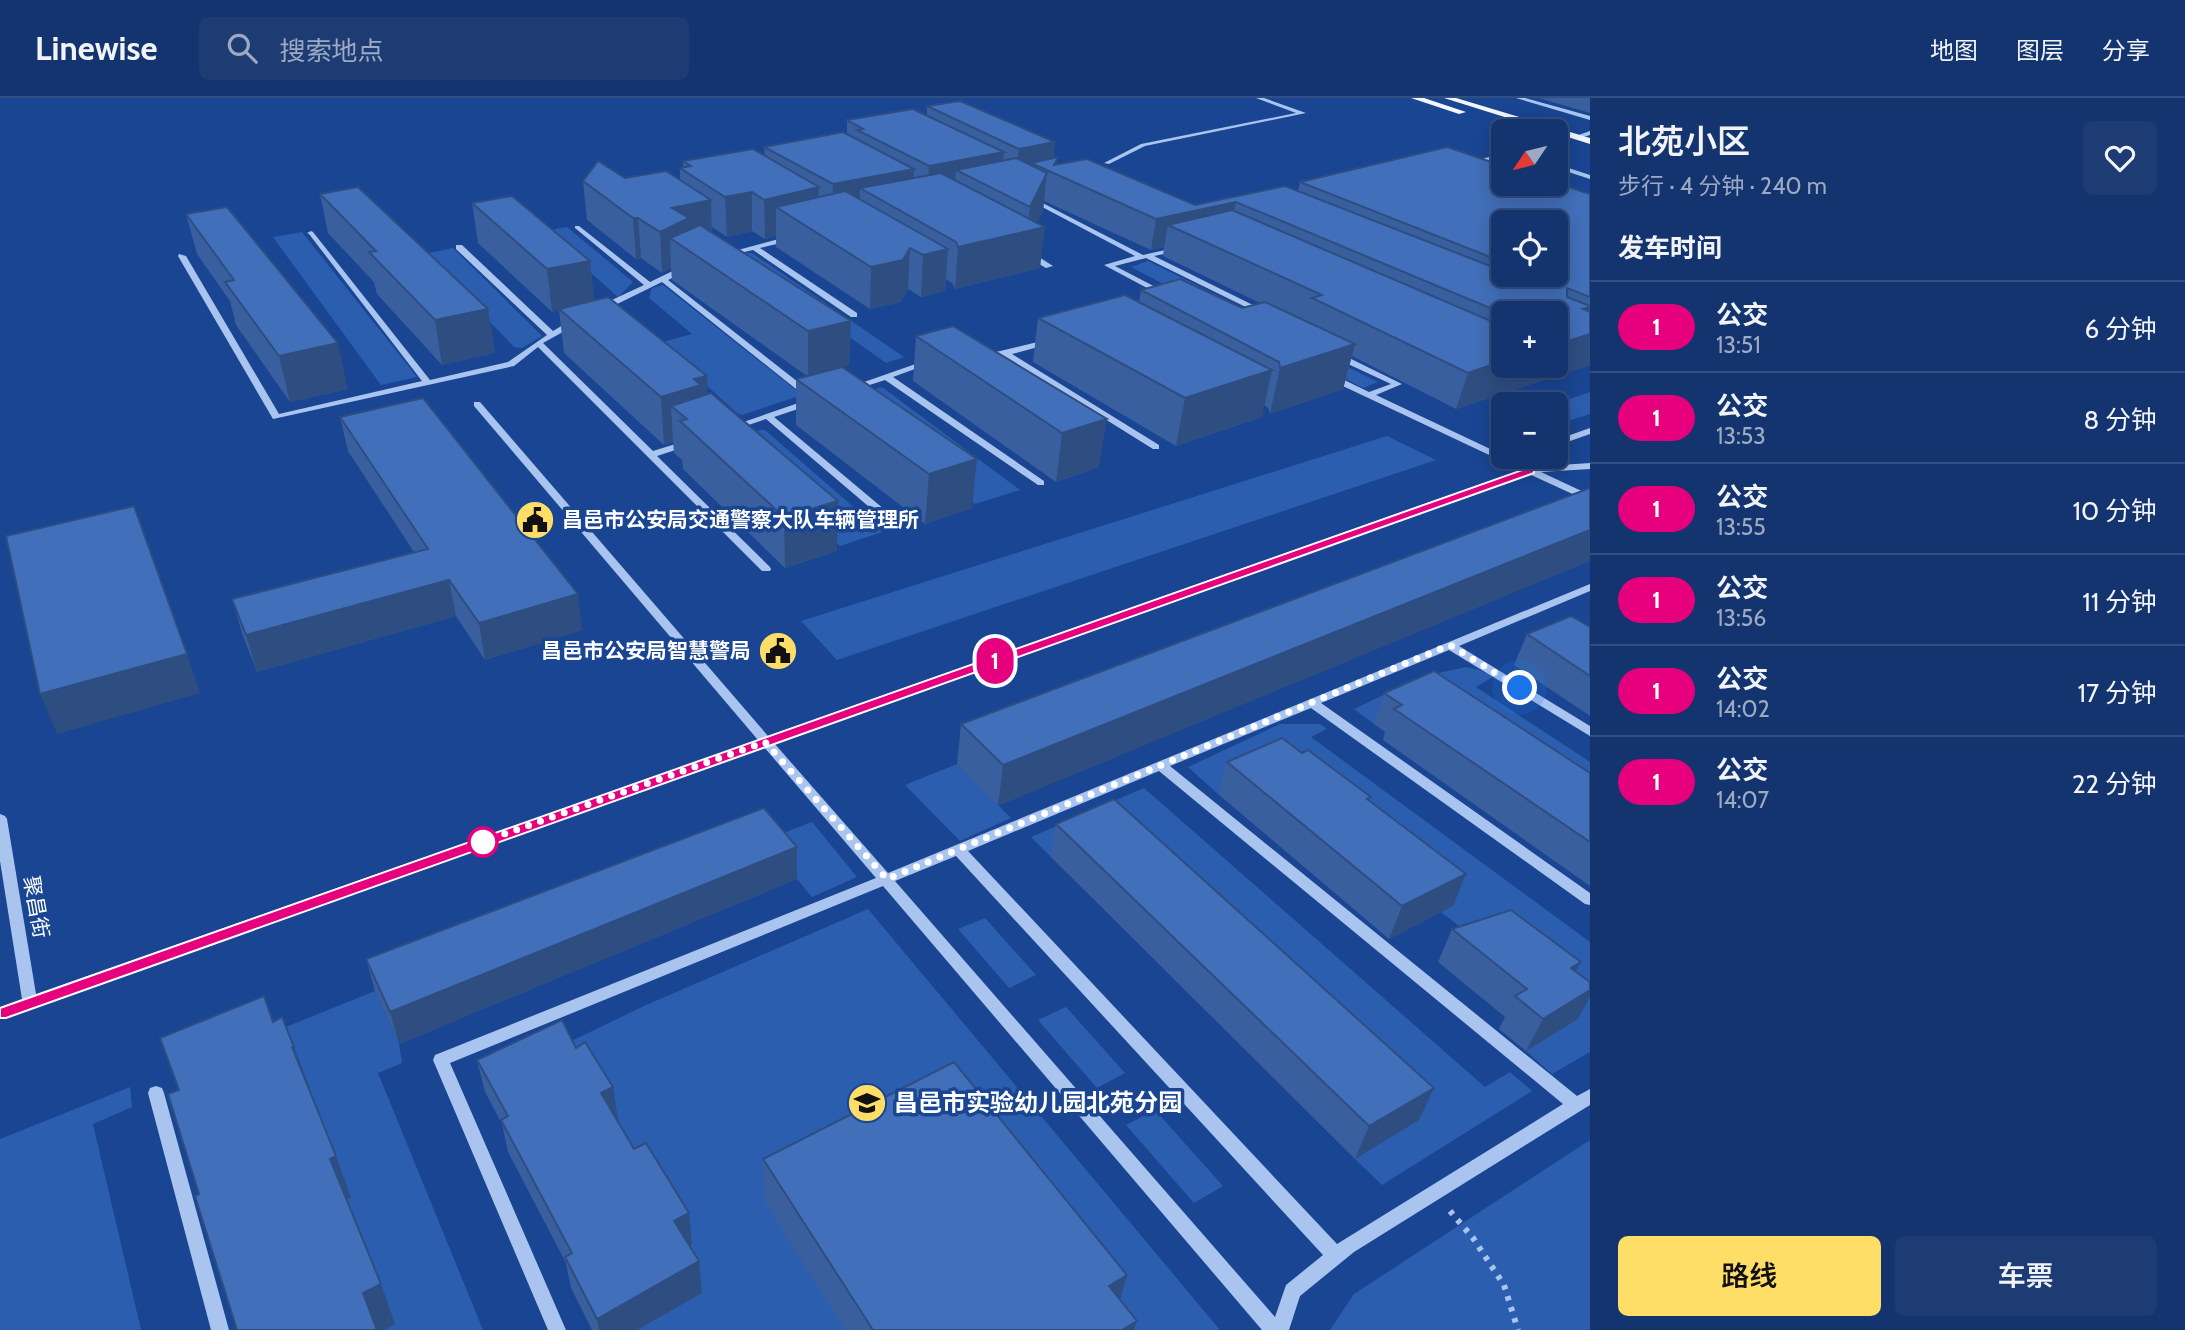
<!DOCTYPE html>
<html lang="zh">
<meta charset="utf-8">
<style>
body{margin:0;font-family:Cabin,"Noto Sans SC",sans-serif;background:#1c3c73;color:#f1f3f6;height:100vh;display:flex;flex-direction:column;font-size:26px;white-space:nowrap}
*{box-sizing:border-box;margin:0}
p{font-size:23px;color:#9daac2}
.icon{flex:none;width:38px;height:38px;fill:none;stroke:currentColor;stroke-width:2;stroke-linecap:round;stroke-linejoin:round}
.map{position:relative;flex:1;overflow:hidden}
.details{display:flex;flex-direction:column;background:#13346e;width:595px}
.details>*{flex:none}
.badge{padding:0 14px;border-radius:23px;font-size:24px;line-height:46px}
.needle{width:46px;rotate:235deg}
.fabs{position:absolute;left:1491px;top:21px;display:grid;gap:14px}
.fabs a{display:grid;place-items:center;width:77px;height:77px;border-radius:10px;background:#13346e;box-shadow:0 4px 18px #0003,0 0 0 2px #324f81;font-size:35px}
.you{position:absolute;width:35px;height:35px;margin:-18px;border:5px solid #fff;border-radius:50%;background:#1a73e8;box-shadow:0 0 0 10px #1a73e833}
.map>.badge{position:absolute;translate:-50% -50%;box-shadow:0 0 0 4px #fff}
h2{padding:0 28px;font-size:26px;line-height:63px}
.round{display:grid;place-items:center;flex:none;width:74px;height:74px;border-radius:10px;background:#1c3c73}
.head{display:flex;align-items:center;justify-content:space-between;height:119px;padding:0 28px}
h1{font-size:33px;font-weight:600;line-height:52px}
.action{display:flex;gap:14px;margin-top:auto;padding:14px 28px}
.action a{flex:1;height:80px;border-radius:10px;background:#ffde67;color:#111;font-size:28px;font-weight:600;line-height:80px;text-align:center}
.action a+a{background:#1c3c73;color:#f1f3f6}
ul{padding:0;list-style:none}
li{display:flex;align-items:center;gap:21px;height:91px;padding:0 28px;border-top:2px solid #324f81}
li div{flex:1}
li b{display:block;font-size:26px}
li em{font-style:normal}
li .badge{min-width:77px;font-weight:700;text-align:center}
header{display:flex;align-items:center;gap:42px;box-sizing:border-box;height:98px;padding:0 35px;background:#13346e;border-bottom:2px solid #324f81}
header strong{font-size:33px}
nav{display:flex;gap:38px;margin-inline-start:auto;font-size:24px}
.search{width:490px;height:63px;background:#1c3c73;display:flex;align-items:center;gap:18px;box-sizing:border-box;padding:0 24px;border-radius:10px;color:#9daac2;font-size:26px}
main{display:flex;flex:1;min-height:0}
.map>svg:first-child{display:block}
</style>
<header>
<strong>Linewise</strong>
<div class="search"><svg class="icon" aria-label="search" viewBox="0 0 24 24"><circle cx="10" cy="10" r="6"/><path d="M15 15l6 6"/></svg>搜索地点</div>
<nav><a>地图</a><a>图层</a><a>分享</a></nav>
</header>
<main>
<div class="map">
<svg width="1590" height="1232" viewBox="0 0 1590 1232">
<rect width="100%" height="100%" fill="#194592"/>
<!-- green -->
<g fill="#2c5eb0">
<path d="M567,129L633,184L618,199L544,133Z"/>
<path d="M302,134L417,279L381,287L273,139Z"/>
<path d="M453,150L542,238L522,250L514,249L425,156Z"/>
<path d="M745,155H752L904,259L886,265L736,159Z"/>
<path d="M1148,163L1267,222L1291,241L1378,284L1363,290L1131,169Z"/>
<path d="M663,187L802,297L742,317L737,315L659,245L692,236L649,200L652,190Z"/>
<path d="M882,289L1020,392L975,406L840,302Z"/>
<path d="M1590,294V316L1556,327L1555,306Z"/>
<path d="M760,332H765L882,434L840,448L728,344Z"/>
<path d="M1387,338L1436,362L837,562L801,523Z"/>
<path d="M1466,569L1480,572L1493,579L1476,589L1590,664V717L1423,604L1374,626L1354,611L1421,579Z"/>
<path d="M1280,626H1320L1327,631L1311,639L1590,844V954L1552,976L1526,953L1577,921L1441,814L1452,808L1218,696L1188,669Z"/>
<path d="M957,666L1011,720L960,743L905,687Z"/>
<path d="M1144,690L1485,989L1510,974L1532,993L1382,1087L1355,1061L1418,1022L1108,733L1050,758L1031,739Z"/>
<path d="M812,724L857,779L812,799L765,742Z"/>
<path d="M868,811L1220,1232H637L605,1028L618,1021L561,948L644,908Z"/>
<path d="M985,820L1036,877L1009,890L958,831Z"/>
<path d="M375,893L399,946L402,965L378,975L483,1232H385L332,1109L350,1100L293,998L309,990L276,933Z"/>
<path d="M1066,909L1125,975L1097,990L1038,922Z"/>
<path d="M130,989L132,1009L93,1026L141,1232H0V1041Z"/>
<path d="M1155,1012L1223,1088L1194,1105L1126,1027Z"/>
<path d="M1590,1042V1232H1330L1354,1196Z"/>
</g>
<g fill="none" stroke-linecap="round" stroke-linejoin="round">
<!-- path -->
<path stroke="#a9c4ef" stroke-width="6" stroke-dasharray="4.5 7" stroke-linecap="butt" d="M1450,1113L1473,1140L1504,1187L1518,1232"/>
<!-- minor -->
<g fill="#a9c4ef" fill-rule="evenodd">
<path d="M1256,0H1264L1306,15L1145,48L1109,66L1104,65L1141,46L1296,15Z"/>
<path d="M1516,0H1525L1590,18V22Z"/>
<path d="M1590,33V37L1576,41L1573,39Z"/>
<path d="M1503,55V59L1471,67L1468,65Z"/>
<path d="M1556,66L1590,77V81L1556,70Z"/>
<path d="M1027,99H1031L1143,157L1183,148V152L1154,158L1267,214L1260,216L1146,160L1115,168L1169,196L1162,198L1104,167L1135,158L1027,101Z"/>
<path d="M575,128H579L650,184L683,168H689V172L668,182L812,295V299H806L662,184L605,212H599V208L644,187L575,130Z"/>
<path d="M311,133L313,134L430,282L508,264L547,237L456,151V147H462L553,233L573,221H579V225L543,245L653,353L685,343H691V347L657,358L770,469L771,471L770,473H762L538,249L514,268L273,321L178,158L179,156L186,158L279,316L422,283L309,136L307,135Z"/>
<path d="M790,138L794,140L793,142L760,150L857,215V219H851L753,152L727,158L723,156Z"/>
<path d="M1025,154H1031L1053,168L1046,170L1025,158Z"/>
<path d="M1050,241L1054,243L1053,245L1012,256L1159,347V351H1153L1004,258L983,261L979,258Z"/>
<path d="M1333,255H1339L1402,286L1376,297L1503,357V359H1508L1530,369L1590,365V371L1541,374L1590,397V404L1529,376L774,645L888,775L1590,486V493L1459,548L1590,628V638L1449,552L1321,605L1590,795V807L1585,806L1311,610L1170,668L1577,998L1590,991V1007L1354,1154L1300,1198L1289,1232H1262L883,788L450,965L566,1232H548L433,962L435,957L876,780L764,649L0,921V909L22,901L0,763V716L5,718L7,721L36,896L758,642L474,308V304H480L768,638L1521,372L1328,281V277H1334L1369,294L1391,286L1333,259ZM1159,673L1563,1006L1337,1146L968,753ZM956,758L1323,1157L1286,1187L1275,1219L895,783Z"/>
<path d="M927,262L934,264L893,279L1044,383V387H1038L885,282L851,293L847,290Z"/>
<path d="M810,301L814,304L813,306L774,319L903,427V431H895L766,321L731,333L726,330Z"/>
<path d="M1590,330V336L1556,348V342Z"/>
<path d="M156,988L162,990L164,995L229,1232H211L148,995L150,990Z"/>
</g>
<!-- major -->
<g fill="#f1f6ff" fill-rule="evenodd">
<path d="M1411,0H1424L1466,14L1459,16Z"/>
<path d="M1444,0H1456L1590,40V46Z"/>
</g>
</g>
<!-- wall -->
<g fill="#395f9f" fill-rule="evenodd">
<path d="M1539,0H1590V15Z"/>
<path d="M927,8L1055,44L1053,61L1057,67L1195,107L1298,92L1300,84L1590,96V267L1456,311L1352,258L1343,291L1270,316L1268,310L1264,307L1262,319L1176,348L1033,264L1038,220L1139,204L1141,192L1242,210L1260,205L1163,158L1164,149L1151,152L1044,103L1043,113L1037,125L1040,170L955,191L953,186L946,181L945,193L921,199L908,191L901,204L870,211L776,149V138L765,141L752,133L727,139L712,129V135L851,223L849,267L842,269L972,410L925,426L796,327V281L807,278L672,182L671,170L662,175L641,160L636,161L587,122L583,83L625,80L680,82V70H683V63L765,57L764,49L847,36V22L927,18ZM1503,124L1556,177H1503Z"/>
<path d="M320,96L488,211L495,255L442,267L377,196L374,184L328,135Z"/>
<path d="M472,105L590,163L594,203L838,403L837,453L785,470L683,371L682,362L674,355L673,344L664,347L564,255L559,212L552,214L478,145Z"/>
<path d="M186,116L348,291L290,304L236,227L230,203L197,156Z"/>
<path d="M953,228L1099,369L1056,384L913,283L916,238Z"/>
<path d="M340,319L582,532L485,562L456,518L257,574L243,538L232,501L414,454L348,353Z"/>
<path d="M1590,390L998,708L957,666L961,626Z"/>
<path d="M1590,529V618L1514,567L1527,536Z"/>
<path d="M1384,595L1590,675V788L1383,642L1385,634L1374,626Z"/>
<path d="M1302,655L1369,703L1453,808L1389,841L1218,696L1227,664Z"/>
<path d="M1056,726L1434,990L1419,1022L1355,1061L1050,758Z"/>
<path d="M797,749V781L399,946L375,893L366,861Z"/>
<path d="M1452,831L1581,864L1576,873L1578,921L1526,953L1499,931L1505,919L1438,864Z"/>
<path d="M576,950L613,989L618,1021L617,1022L634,1051L689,1115L692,1146L690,1147L702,1195L637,1232H592L571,1190L566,1165L508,1054L502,1026L485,994L477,962Z"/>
<path d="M763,1061L1120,1202L1137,1223L1134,1232H845L764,1102Z"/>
</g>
<!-- shaded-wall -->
<g fill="#2e4e82">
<path d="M1055,44L1051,75L1031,65L1029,86L1015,88L1019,51Z"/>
<path d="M1004,54L1000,91L956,72L954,100L926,106L929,68Z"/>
<path d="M914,71L912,109L860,90L859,120L832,125L833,86Z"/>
<path d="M1047,75L1043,113L1034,132L1045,129L1040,170L955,191L958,149L1027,133L1030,109Z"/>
<path d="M819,89L818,128L776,109V138L765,141L764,102Z"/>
<path d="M752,94V133L727,139L725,99Z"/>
<path d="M711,102L712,141L670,140L671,170L662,175L660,134L672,110Z"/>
<path d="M1236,104L1230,135L1168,127L1164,149L1151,152L1156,121Z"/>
<path d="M633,120H638L641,160L636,161Z"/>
<path d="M910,150L908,191L901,204L870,211L871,169Z"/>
<path d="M948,151L945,193L921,199L923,157Z"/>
<path d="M590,163L594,205L552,214L547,171Z"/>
<path d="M1590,209V267L1456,311L1468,275L1503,263V268H1556V247L1583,211Z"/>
<path d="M488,211L495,255L442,267L435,222Z"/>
<path d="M851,223L849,267L808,278V233Z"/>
<path d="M338,245L348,291L290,304L279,258Z"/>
<path d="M1355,246L1343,291L1270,316L1280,270Z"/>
<path d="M1272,272L1262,319L1176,348L1185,300Z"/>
<path d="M707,278L709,324L671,308L673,344L664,347L661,299L694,281Z"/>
<path d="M1107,321L1099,369L1056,384L1062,335Z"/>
<path d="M977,361L972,410L925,426L929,376Z"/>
<path d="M838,403L837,453L785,470L784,419Z"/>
<path d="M1590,432V463L998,708L1003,667Z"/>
<path d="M449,482L456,518L257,574L246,537Z"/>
<path d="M578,496L582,532L485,562L479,525Z"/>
<path d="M187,556L200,595L57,636L40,596Z"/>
<path d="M797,749V781L399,946L390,914Z"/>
<path d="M1466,776L1453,808L1389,841L1402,808Z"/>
<path d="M1581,864L1563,897L1571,870Z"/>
<path d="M1590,892V899L1578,921L1526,953L1543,921Z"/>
<path d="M292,949H294L310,990L307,991Z"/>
<path d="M613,989L618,1021L605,1028L601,995Z"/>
<path d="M1434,990L1419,1022L1355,1061L1369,1028Z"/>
<path d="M336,1058L351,1100L345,1102L330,1061Z"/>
<path d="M689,1115L692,1146L678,1154L674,1123Z"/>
<path d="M699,1163L702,1195L637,1232H599L597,1221Z"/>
<path d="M1127,1177L1116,1217L1109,1188Z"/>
<path d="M381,1186L395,1226L385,1232H377L363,1195Z"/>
<path d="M1137,1223L1134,1232H1122Z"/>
</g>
<!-- building -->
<g fill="#426fb9" stroke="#2e4e82" stroke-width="2">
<path d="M960,3L1055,44L1019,51L927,8Z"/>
<path d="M913,11L1004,54L929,68L857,32L863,31L847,22Z"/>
<path d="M843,34L914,71L833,86L764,49Z"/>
<path d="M1447,49L1503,68V86L1556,85L1590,96V199L1567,190V199L1590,208V209L1583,211L1590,214V236L1556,247V215H1503V263L1468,275L1312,200L1322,197L1168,127L1232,112L1493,224L1502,223V215L1236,104L1156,121L1031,65L1058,59L1054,67L1087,61L1195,107L1285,88L1503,173V177H1512L1530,184L1544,183L1543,179L1536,177H1556V124H1503V164L1300,84Z"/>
<path d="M753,51L819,89L764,102L752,94L725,99L680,70L691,68L683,63Z"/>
<path d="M1016,60L1047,75L1030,109L956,72Z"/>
<path d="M598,63L625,80L666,73L711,102L672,110L689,120L660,134L638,120H633L583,83Z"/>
<path d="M941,75L1045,129L958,149L956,144L860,90Z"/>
<path d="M358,89L488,211L435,222L369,154L376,153L320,96Z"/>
<path d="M845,93L948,151L923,157L910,150L903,162L871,169L776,109Z"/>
<path d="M512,98L590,163L547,171L472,105Z"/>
<path d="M227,109L338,245L279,258L225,184L234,182L186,116Z"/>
<path d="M700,127L851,223L808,233L670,140Z"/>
<path d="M1180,181L1242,210L1265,204L1355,246L1280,270L1279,264L1141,192Z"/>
<path d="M1125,197L1272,272L1185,300L1038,220Z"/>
<path d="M608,199L707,278L694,281L701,287L661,299L559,211Z"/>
<path d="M953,228L1107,321L1062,335L916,238Z"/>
<path d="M842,269L977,361L929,376L796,281Z"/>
<path d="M711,295L838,403L784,419L680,323L687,321L671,308Z"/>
<path d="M423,300L578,496L479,525L449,482L246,537L232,501L428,451L340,319Z"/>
<path d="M1590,390V432L1003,667L961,626Z"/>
<path d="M134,408L187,556L40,596L6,438Z"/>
<path d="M1571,518L1590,529V578L1527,536Z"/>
<path d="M1434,573L1590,675V744L1394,611L1402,607L1384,595Z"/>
<path d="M1282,640L1302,655L1308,652L1371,699L1367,701L1466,776L1402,808L1227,664Z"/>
<path d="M1114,701L1434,990L1369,1028L1056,726Z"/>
<path d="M764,710L797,749L390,914L366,861Z"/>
<path d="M1511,812L1581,864L1571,870L1590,884V892L1543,921L1515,898L1527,891L1452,831Z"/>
<path d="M264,898L273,924L282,919L294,949H292L336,1058L330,1061L381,1186L363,1195L377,1232H237L195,1098L199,1096L168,996L179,992L160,940Z"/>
<path d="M562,922L576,950L585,944L613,989L601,995L634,1051L646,1045L689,1115L674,1123L699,1163L597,1221L565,1159L572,1155L501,1022L508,1018L477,962Z"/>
<path d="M954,964L1127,1177L1109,1188L1137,1223L1122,1232H873L763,1061Z"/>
</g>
<!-- line -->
<path fill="#e6007e" stroke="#fff" stroke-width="2" d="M1531,369L1534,370V375L6,920H0V910Z"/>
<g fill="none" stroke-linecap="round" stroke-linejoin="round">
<!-- walk -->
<path stroke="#fff" stroke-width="7" stroke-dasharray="0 12.6" d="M483,744L476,746L765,644L887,781L1450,547L1520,590"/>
</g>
<!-- icons -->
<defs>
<g id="civic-disc" transform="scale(2.0125)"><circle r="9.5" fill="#ffde67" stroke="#194592"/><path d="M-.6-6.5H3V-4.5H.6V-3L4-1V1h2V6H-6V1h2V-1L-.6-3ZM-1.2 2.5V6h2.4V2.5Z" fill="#111"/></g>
<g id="school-disc" transform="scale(2.0125)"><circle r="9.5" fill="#ffde67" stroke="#194592"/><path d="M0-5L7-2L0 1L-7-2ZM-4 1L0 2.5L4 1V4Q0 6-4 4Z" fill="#111"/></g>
</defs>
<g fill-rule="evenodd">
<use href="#civic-disc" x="535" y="422"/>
<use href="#civic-disc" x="778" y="553"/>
<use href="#school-disc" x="867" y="1005"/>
</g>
<!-- markers -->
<circle fill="#fff" stroke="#e6007e" stroke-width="3.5" cx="483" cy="744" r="14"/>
<g text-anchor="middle" stroke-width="7" stroke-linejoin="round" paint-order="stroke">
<!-- poi labels -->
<g font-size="21" font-weight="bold" fill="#fff" stroke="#194592" text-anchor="start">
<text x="562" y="429">昌邑市公安局交通警察大队车辆管理所</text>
<text x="751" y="560" text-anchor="end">昌邑市公安局智慧警局</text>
</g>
<!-- street labels -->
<g font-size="21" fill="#fff" stroke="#194592">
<text transform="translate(36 809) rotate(80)" y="7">聚昌街</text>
</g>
<!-- near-poi labels -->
<g font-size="24" font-weight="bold" fill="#fff" stroke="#194592" text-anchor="start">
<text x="894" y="1013">昌邑市实验幼儿园北苑分园</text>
</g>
</g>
</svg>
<div class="fabs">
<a><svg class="needle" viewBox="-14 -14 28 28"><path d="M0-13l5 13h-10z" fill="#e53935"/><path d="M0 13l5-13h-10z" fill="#9daac2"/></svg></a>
<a><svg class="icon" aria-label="locate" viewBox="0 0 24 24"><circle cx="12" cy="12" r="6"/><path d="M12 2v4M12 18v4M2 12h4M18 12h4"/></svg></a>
<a>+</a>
<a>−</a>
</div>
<div class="you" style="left:1520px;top:590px"></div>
<b class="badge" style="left:995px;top:563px;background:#e6007e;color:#fff">1</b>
</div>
<section class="details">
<div class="head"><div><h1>北苑小区</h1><p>步行 · 4 分钟 · 240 m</p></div><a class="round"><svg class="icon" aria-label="heart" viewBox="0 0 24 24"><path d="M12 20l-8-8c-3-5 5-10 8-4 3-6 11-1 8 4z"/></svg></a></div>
<h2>发车时间</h2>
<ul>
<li><span class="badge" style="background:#e6007e;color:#fff">1</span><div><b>公交</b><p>13:51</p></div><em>6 分钟</em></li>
<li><span class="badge" style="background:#e6007e;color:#fff">1</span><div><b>公交</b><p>13:53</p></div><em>8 分钟</em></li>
<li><span class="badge" style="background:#e6007e;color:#fff">1</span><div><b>公交</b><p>13:55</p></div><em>10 分钟</em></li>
<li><span class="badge" style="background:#e6007e;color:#fff">1</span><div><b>公交</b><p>13:56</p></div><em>11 分钟</em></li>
<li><span class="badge" style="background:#e6007e;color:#fff">1</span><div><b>公交</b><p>14:02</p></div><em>17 分钟</em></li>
<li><span class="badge" style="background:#e6007e;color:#fff">1</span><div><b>公交</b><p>14:07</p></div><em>22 分钟</em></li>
</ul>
<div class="action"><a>路线</a><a>车票</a></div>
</section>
</main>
